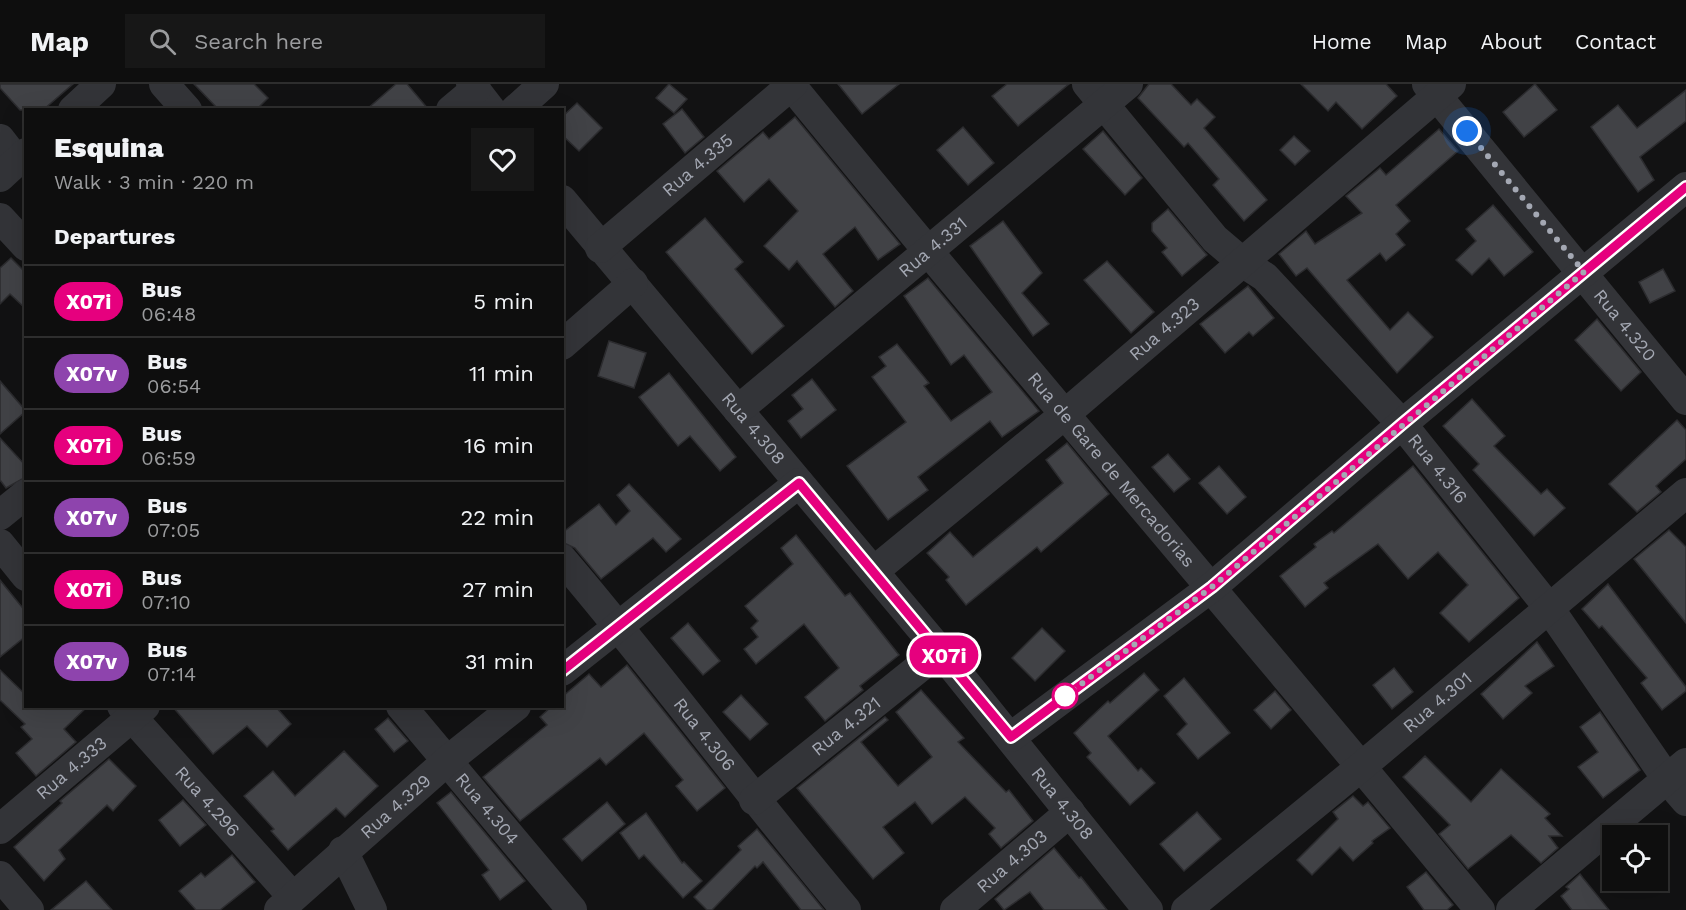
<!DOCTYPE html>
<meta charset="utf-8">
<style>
body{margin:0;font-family:"Work Sans",sans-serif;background:#171717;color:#f1f3f6;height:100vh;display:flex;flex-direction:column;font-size:22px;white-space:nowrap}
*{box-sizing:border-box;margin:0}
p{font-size:20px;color:#9b9c9e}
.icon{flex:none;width:33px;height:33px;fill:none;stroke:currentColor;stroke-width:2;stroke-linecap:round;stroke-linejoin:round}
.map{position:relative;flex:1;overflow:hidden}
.panel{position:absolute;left:24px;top:24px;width:540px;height:600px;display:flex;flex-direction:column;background:#0e0e0e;border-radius:0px;box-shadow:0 6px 24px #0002,0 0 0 2px #2e2e2e}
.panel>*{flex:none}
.badge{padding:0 12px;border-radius:20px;font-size:21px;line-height:39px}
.buttons{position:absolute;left:1602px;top:741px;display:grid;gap:12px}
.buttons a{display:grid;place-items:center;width:66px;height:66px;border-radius:0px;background:#0e0e0e;box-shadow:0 6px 24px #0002,0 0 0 2px #2e2e2e;font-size:30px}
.you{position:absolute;width:30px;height:30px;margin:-15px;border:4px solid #fff;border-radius:50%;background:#1a73e8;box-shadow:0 0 0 9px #1a73e833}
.map>.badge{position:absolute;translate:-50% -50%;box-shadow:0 0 0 3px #fff}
h2{padding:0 30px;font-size:22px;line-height:54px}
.round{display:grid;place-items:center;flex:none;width:63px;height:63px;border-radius:0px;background:#171717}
.summary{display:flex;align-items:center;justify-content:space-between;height:102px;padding:0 30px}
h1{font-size:28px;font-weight:800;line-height:45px}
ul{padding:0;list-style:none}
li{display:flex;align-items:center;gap:18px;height:72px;padding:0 30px;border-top:2px solid #2e2e2e}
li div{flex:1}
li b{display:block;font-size:22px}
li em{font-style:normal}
li .badge{min-width:66px;font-weight:700;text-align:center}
header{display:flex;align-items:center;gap:36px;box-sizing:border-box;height:84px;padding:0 30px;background:#0e0e0e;border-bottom:2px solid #2e2e2e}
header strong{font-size:28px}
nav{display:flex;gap:33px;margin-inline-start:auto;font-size:21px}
.search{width:420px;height:54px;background:#171717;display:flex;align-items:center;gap:15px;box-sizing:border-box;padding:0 21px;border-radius:0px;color:#9b9c9e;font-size:22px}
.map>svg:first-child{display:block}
</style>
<header>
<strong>Map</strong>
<div class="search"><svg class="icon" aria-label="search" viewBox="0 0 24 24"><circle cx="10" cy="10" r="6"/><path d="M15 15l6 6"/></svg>Search here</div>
<nav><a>Home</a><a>Map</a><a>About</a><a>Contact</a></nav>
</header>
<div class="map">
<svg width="1686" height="826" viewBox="0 0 1686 826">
<rect width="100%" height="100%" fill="#121213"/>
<!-- building -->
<g fill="#414246" stroke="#2c2c2f" stroke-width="1.5">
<path d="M0,0H73L43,26H20L0,4Z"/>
<path d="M194,0H254L268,14L256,26H219Z"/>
<path d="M396,0H407L429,26H366Z"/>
<path d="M669,0L687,15L674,29L656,14Z"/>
<path d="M838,0H899L862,30Z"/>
<path d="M1007,0H1069L1018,42L992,12Z"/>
<path d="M1149,0H1171L1191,21L1197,15L1215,33L1204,44L1267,116L1244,137L1213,101L1219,95L1188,59L1184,63L1138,14Z"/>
<path d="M1301,0H1386L1397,12L1362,45L1336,18L1328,27Z"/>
<path d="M1535,0L1557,26L1524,53L1503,28Z"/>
<path d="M1686,6V37L1640,73L1654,96L1638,108L1591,43L1618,21L1637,44Z"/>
<path d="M577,19L602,44L579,67L562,51V33Z"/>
<path d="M682,25L704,53L685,69L663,40Z"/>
<path d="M795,33L900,160L878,176L855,143L823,170L853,207L835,223L797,177L789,186L764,162L798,127L769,95L744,118L717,87L763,48L769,55Z"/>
<path d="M963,43L994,79L968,101L937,66Z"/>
<path d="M1439,45L1458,67L1396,121L1410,137L1396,150L1405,161L1386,177L1380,169L1347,196L1390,246L1408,228L1433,253L1397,289L1307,184L1296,192L1279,170L1306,147L1315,160L1362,129L1346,112L1380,84L1386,91Z"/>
<path d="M1103,47L1142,94L1125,111L1083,65Z"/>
<path d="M1294,52L1310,67L1295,81L1280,66Z"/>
<path d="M1493,121L1533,168L1504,192L1489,174L1472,191L1456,176L1476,157L1466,145Z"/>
<path d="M1168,125L1207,171L1182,192L1162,168L1167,164L1152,147V139Z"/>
<path d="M705,134L743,178L735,185L784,242L752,270L666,168Z"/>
<path d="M1003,137L1042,189L1022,209L1049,240L1033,252L970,162Z"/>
<path d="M11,174L26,189V225L10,210L0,220V184Z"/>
<path d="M1107,177L1154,228L1131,249L1084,196Z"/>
<path d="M1663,185L1675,207L1650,219L1639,198Z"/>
<path d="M928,194L1039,327L1002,353L990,337L918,393L928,406L888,436L847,382L906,338L872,293L886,282L879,273L897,260L929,299L924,302L951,337L992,308L964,271L951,281L904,212Z"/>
<path d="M1248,202L1274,234L1253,252L1249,248L1225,269L1200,240Z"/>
<path d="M1597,235L1641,288L1621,307L1575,256Z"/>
<path d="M609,257L646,269L634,304L598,292Z"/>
<path d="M669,289L736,373L720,387L690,352L678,362L639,313Z"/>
<path d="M812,295L836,326L801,354L788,337L803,325L792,311Z"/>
<path d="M0,297L26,327L0,350Z"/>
<path d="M1472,315L1505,352L1494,362L1541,410L1547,405L1565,424L1534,452L1473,386L1479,380L1443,342Z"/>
<path d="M1677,336L1686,346V375L1656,402L1661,408L1637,428L1609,400Z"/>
<path d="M0,354L26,382V393L6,404L0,396Z"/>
<path d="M1067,359L1109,410L1041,468L1037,463L966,521L946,496L949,493L927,469L950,448L973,473L1063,399L1046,376Z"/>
<path d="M1168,370L1190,395L1174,408L1152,383Z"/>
<path d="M1219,382L1246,413L1227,430L1199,399Z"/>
<path d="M1413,382L1519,514L1469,558L1440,529L1468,501L1438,468L1408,495L1378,460L1324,499L1328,504L1305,523L1280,492L1316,463L1314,460L1332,447L1334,449Z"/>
<path d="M629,400L681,455L666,468L653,454L601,495L575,464L562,458V449L599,420L616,441L630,427L617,411Z"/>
<path d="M1669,446L1686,463V539L1634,475Z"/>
<path d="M796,451L845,512L850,509L899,571L860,602L863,606L825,637L805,613L839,584L804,540L756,580L744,565L758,553L751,544L758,537L745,522L793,480L781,464Z"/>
<path d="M0,496L26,528V552L0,573Z"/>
<path d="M1608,500L1686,603V607L1662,626L1641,599L1647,594L1602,542L1599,544L1582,525Z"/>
<path d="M688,539L720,577L703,591L671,554Z"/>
<path d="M1042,544L1065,567L1035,597L1012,574Z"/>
<path d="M1537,558L1554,582L1525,602L1532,609L1503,635L1481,610Z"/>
<path d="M627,581L725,704L697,727L676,702L683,696L644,649L606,681L600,674L520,737L483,693L547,641L540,633L552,622H562V613L589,590L601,603Z"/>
<path d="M1394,584L1413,608L1392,625L1373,601Z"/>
<path d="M0,586L26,611V622H88L64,645L76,658L36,692L16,669L32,655L21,643L25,640L0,616Z"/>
<path d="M1144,589L1159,606L1108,652L1138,687L1141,684L1155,699L1130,721L1087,673L1091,669L1074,649L1108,617L1110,619Z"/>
<path d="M1184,594L1230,649L1198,675L1177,650L1187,640L1164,612Z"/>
<path d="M921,606L964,654L958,658L1006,708L1009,706L1033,737L1001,764L989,750L995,744L965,713L932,740L915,718L883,743L904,769L873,795L797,704L885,633L888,636L861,658L898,702L932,673L896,628Z"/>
<path d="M1275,607L1291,626L1271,645L1254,626Z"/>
<path d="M741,611L768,640L750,656L723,628Z"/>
<path d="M172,622H275L291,640L267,663L247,642L213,670Z"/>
<path d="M1600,628L1640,686L1603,714L1578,683L1598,668L1580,643Z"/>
<path d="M388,634L408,657L394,668L375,645Z"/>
<path d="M344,667L378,702L345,733L336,724L288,766L271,747L274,745L244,712L273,687L295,712Z"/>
<path d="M1425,672L1471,718L1501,685L1550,730L1545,734L1562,752H1549L1558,764L1541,779L1511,751L1468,785L1439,750L1450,741L1403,693Z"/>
<path d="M109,675L136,702L113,727L107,721L59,766L65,775L44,797L14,763L62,719L60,717Z"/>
<path d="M451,708L525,797L500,816L482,791L489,786L437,719Z"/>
<path d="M1353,712L1363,722L1368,718L1390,744L1372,757L1373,759L1353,777L1340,763L1312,791L1297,776L1338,735L1333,728Z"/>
<path d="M183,716L206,741L180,762L159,736Z"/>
<path d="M607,718L625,740L582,777L563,755Z"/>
<path d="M1197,728L1221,755L1184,787L1160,760Z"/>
<path d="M646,729L682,779L684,778L702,797L683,814L644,771L639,775L620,749Z"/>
<path d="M757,745L797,793L824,826H801L763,778L757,784L755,782L712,826H707L694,813L741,766L738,762Z"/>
<path d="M1054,764L1079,794L1081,793L1107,826H1044L1030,808L1004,826L995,815Z"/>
<path d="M232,771L255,798L220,826H196L179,807L201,789L205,793Z"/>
<path d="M1426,788L1453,821L1447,826H1424L1407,803Z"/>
<path d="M1580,790L1583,794L1609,826H1572L1561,812L1569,805L1566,803Z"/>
<path d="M86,797L112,826H51Z"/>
</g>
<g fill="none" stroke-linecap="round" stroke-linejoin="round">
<!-- street -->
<g stroke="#333438" stroke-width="30">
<path d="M164,0L187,26"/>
<path d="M471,0L491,26"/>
<path id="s1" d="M790,0C1017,278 1252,549 1480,826"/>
<path id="s2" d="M1087,0L1215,155L1242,178L1265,193L1402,340L1549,524L1667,695L1686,717"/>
<path id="s3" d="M1427,0L1686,316"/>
<path d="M73,26L101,0"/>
<path d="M451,26L476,5"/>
<path d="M515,26L544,0"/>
<path d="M0,55L17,77"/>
<path d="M0,93L26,69"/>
<path id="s4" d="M562,116L940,567L1148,826"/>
<path d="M0,134L26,162"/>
<path id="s5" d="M600,164L793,0"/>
<path d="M562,261L633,199"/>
<path id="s6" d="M738,326L1128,0"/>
<path d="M0,431L26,410"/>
<path d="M0,460L26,492"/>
<path id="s7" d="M562,475C660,590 749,711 846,826"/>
<path id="s8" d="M874,487L1064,331L1451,0"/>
<path d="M562,587L799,399"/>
<path id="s9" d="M122,622L292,812"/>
<path id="s10" d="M401,622L572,826"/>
<path d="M1011,653L1212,503L1402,340L1686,103"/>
<path id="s11" d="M754,716L940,567"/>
<path id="s12" d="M0,745L145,622"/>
<path d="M343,767L372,826"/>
<path d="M0,792L29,826"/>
<path id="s13" d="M279,826L447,677L516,622"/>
<path id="s14" d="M955,826L1070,728"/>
<path id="s15" d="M1186,826L1362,682L1686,409"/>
<path d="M1511,826L1686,679"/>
</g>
</g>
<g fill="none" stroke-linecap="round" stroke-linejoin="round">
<!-- line casing -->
<g stroke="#fff" stroke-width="14">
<path id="line" d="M562,587L799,399L1011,653L1212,503L1402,340L1686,103"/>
</g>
<!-- line -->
<use href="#line" stroke="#e6007e" stroke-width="9"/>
<!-- walk -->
<path stroke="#a4a8b3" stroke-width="6" stroke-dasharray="0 10.8" d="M1065,612L1212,503L1584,188L1467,47"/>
</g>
<!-- markers -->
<circle fill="#fff" stroke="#e6007e" stroke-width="3" cx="1065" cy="612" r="12"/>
<g text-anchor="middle" stroke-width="4.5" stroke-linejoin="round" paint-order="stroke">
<!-- street labels -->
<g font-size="18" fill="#a4a8b3" stroke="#0d0d0e">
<text dy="6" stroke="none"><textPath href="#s5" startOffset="128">Rua 4.335</textPath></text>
<text dy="6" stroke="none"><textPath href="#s6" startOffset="254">Rua 4.331</textPath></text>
<text dy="6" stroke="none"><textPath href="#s3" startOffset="312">Rua 4.320</textPath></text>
<text dy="6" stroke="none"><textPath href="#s8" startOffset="378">Rua 4.323</textPath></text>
<text dy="6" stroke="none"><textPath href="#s4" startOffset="298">Rua 4.308</textPath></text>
<text dy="6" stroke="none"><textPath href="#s2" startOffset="522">Rua 4.316</textPath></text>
<text dy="6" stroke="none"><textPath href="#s1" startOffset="502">Rua de Gare de Mercadorias</textPath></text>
<text dy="6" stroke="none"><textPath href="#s15" startOffset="326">Rua 4.301</textPath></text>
<text dy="6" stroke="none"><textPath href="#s11" startOffset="118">Rua 4.321</textPath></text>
<text dy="6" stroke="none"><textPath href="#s7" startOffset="226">Rua 4.306</textPath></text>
<text dy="6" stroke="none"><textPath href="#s12" startOffset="94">Rua 4.333</textPath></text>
<text dy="6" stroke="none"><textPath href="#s9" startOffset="128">Rua 4.296</textPath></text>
<text dy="6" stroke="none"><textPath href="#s4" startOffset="784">Rua 4.308</textPath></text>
<text dy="6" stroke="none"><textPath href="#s13" startOffset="156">Rua 4.329</textPath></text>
<text dy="6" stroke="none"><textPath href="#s10" startOffset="134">Rua 4.304</textPath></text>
<text dy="6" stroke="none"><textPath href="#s14" startOffset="75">Rua 4.303</textPath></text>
</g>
</g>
</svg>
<div class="buttons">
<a><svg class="icon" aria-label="locate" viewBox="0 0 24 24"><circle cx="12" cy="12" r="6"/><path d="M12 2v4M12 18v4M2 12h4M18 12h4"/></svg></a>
</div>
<div class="you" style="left:1467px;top:47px"></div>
<b class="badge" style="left:944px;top:571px;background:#e6007e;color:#fff">X07i</b>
<section class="panel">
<div class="summary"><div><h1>Esquina</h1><p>Walk · 3 min · 220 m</p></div><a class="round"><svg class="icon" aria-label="heart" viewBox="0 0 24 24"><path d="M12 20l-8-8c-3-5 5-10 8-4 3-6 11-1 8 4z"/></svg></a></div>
<h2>Departures</h2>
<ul>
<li><span class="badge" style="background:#e6007e;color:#fff">X07i</span><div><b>Bus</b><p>06:48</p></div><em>5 min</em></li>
<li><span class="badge" style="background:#8e44ad;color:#fff">X07v</span><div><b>Bus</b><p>06:54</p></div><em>11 min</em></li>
<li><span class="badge" style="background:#e6007e;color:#fff">X07i</span><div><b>Bus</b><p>06:59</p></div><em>16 min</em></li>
<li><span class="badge" style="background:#8e44ad;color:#fff">X07v</span><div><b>Bus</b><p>07:05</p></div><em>22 min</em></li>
<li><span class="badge" style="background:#e6007e;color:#fff">X07i</span><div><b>Bus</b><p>07:10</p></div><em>27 min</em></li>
<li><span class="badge" style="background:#8e44ad;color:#fff">X07v</span><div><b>Bus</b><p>07:14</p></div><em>31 min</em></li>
</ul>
</section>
</div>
